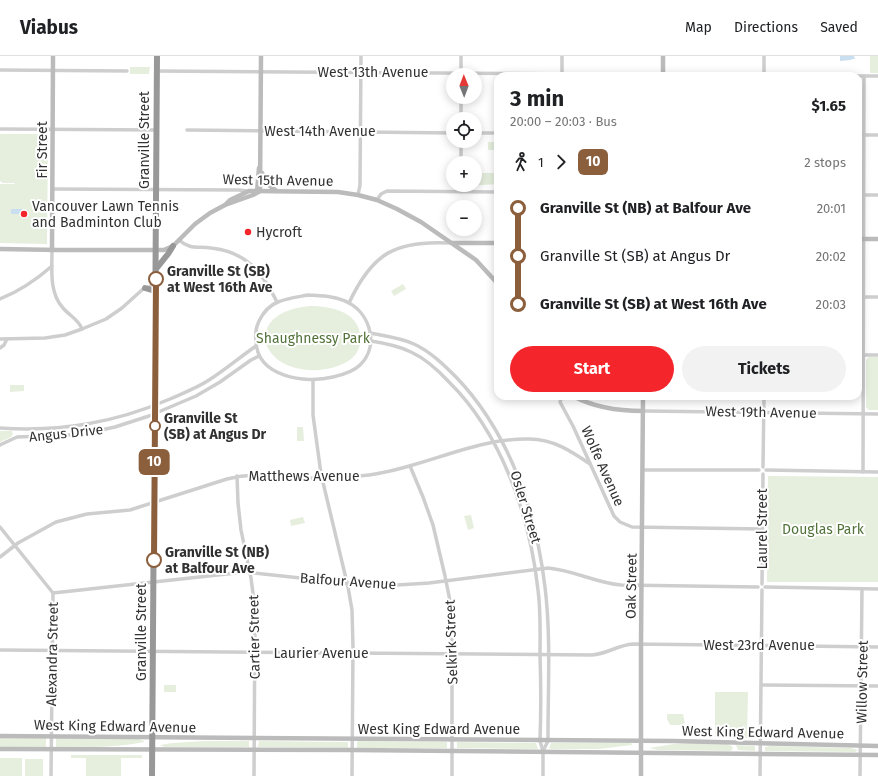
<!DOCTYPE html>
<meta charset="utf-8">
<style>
body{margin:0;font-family:"Fira Sans",sans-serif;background:#f2f2f2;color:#202124;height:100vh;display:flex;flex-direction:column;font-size:15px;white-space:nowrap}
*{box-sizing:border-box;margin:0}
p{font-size:13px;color:#757577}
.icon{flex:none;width:22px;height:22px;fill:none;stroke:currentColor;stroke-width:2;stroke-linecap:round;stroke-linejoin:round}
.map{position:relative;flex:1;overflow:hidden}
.sheet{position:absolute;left:494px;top:16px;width:368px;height:328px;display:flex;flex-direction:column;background:#fff;border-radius:12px;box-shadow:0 2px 10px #0003}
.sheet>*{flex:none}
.badge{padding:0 8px;border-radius:6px;font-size:14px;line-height:26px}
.needle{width:26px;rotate:359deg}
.tools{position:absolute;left:446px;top:12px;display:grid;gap:8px}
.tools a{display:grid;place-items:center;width:36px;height:36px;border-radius:50%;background:#fff;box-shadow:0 2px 10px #0003;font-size:20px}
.map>.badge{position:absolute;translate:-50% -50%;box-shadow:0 0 0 2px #fff}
.legs{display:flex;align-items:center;gap:6px;height:44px;padding:0 16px;font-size:13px}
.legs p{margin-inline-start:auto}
.summary{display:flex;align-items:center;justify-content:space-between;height:68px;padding:0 16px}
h1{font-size:22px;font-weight:700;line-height:30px}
.action{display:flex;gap:8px;margin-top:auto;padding:8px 16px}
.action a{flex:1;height:46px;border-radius:24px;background:#f5262b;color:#fff;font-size:16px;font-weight:700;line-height:46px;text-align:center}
.action a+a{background:#f2f2f2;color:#202124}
ul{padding:0 16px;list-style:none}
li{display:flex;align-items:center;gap:14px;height:48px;font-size:15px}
li i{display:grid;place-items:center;width:6px;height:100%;margin:0 5px;background:currentColor}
li i::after{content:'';width:10px;height:10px;margin:-5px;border:3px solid;border-radius:50%;background:#fff}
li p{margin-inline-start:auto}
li:first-child i{background:linear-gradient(#0000 50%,currentColor 0)}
li:last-child i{background:linear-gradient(currentColor 50%,#0000 0)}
header{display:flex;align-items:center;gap:24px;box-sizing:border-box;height:56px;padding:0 20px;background:#fff;border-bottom:1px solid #e0e0e0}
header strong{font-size:19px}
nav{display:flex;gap:22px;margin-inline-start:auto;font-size:14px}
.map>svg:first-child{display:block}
</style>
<header>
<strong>Viabus</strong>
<nav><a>Map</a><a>Directions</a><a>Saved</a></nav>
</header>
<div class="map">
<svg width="878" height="720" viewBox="0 0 878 720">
<rect width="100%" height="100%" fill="#fff"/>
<!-- green -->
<g fill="#e6efde">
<rect x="870" y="0" width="8" height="17"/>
<path d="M130,11H150L149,18H130Z"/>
<path d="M0,78H48L47,188L0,187V128H15L14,127H3L0,125Z"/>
<rect x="488" y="86" width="10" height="8"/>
<path d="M475,116L477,117H498V128L467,130L475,129Z"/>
<path d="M403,228L406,233L394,240L391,235Z"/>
<path d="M310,250C323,250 337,252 348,259C363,269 365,292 351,303C342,310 330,313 319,314C258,318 241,256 310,250Z"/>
<path d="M869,301H878V354H869L866,351V304Z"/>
<path d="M10,329H24V335L10,336Z"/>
<path d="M297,371H303L304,385H297Z"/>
<path d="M0,375H12L13,378L11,381L0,386Z"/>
<path d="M768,420L878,421V526H767Z"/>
<path d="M471,459L474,472L468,474L464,460Z"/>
<path d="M303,461L305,467L291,470L290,464Z"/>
<rect x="164" y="629" width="12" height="7"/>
<path d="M715,636H748L747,682L715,681Z"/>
<path d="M667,658H683L685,667L681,669H670L667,663Z"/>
<path d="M683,671L698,672V677H683L682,672Z"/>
<rect x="0" y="682" width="46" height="9"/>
<path d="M56,682L138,683L144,685V686C114,692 86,691 56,691Z"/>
<path d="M205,685H249V691H164L160,689L172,687Z"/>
<path d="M259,685L347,686H348V692L260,691H258Z"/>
<path d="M359,685L447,686V692H357V686Z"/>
<path d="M457,686L536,687L538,693L457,692Z"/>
<path d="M551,687H631L632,689L599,693H551L549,692Z"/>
<path d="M692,687L728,688L733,691L732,694L730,695L658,694L649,692L674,688Z"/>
<path d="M736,689L755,690V695L738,694Z"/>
<path d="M770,690L851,692L858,694L855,696L765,695V691Z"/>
<path d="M71,699H142V702H121V720H86V702H71Z"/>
<rect x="0" y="702" width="22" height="18"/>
<rect x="25" y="703" width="18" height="17"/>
</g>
<!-- water -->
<g fill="#c9dff0">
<path d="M840,0H854L855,3H852L851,4L840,5Z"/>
<rect x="11" y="153" width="12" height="5"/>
</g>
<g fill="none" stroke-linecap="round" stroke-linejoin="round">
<!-- street -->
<g stroke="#cecece" stroke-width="3.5">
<path d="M0,14L127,15"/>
<path d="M157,15L853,20"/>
<path d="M461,18V0"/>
<path d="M562,19V0"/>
<path d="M764,20V0"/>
<path d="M858,20H878"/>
<path d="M461,63V41"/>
<path d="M0,73L157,74"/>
<path d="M187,74L453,77"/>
<path d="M475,77H498"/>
<path d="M858,79H878"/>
<path d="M461,107V85"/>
<path d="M52,133L239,134L247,135"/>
<path d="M461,136V129"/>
<path d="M358,139L360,129L361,0"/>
<path d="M858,139H878"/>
<path d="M377,144L381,138L387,135L498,136"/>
<path d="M179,184C190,194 198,190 211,192C247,196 262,216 277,246"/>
<path d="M52,194C52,213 49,237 63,252C70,260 79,264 82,273"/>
<path d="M308,239C322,240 337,240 349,247C371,259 379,291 360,309C354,315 342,319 333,321C305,328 257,321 256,285C255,278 256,271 259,265C263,257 270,249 278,246C288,242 298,241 308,239Z"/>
<path d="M858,241H878"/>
<path d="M0,243C20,235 36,224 52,210"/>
<path d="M349,247C372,197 396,184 450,187"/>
<path d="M370,277C385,280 401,282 414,288C431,296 444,309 457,322C510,378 536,456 545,531C551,580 548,630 548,679V685L543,695"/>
<path d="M0,283L45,282L65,279L82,273L106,263L122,252L143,233L155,229"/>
<path d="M371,285C384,287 399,290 411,296C426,303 438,314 449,326C502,378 530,461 538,534C541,556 540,578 540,600C541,628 541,657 540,685L543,695V720"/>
<path d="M0,292L4,289L7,283"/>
<path d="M858,299H878"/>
<path d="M313,324V359L321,418L348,531L352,554L353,592L352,720"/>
<path d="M562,340L560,346L573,370L614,460L620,466L632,471L762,473"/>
<path d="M643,355L878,358"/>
<path d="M0,372C61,376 114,367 170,343C183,337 197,332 209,324C225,314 240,301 256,290"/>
<path d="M0,389L17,381L69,379L92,376L115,371L149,360L196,340L220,326L251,304L259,300"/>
<path d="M410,410L423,441L433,469L445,520L452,555V720"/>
<path d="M763,411L764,340"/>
<path d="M643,414H759"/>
<path d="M766,414L878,416"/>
<path d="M863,416L864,20"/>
<path d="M237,420L238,447L241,474L251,522L255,553L254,720"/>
<path d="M0,471L53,537L51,720"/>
<path d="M0,501L18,487L56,466L87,458L130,454L227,423C255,416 272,421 299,422C323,423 346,422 369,419C423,412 474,382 529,383C553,383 571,395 590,408"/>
<path d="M762,528L763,418"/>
<path d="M765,531L878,533"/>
<path d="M53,537L245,516L347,527L397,529L429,527L548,512C573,514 596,527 621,529L758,531"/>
<path d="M0,594L592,599C607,598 618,589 633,588L878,591"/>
<path d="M761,629L878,630"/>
<path d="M760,720L762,534"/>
<path d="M860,720L862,533"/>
</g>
<!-- secondary -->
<g stroke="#bbb" stroke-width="4.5">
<path d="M663,20V0"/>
<path d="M262,117L267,128L277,135"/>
<path d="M260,135L261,0"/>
<path d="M257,136L259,112"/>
<path d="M225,149L253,139L260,135"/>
<path d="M858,183H878"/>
<path d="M452,187H498"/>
<path d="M0,193L58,194H164L173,190L195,168L210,157L225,149L230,144L249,135L338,136L358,139L377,144L397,153L421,166L476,204L498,228"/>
<path d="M52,194L53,0"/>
<path d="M573,340C595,352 618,355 643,355"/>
<path d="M0,680L674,685L878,690"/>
<path d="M0,693L352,694L878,699"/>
<path d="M641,720V588L643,340"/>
</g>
<!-- highway -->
<g stroke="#989898" stroke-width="6">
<path d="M156,213L168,198L173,190"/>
<path d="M145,232L155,235"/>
<path d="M152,720L157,0"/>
</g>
</g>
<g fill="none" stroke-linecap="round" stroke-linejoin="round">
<!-- line-1 casing -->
<g stroke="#fff" stroke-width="9">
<path id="line-1" d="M154,504L156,223"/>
</g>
<!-- line-1 -->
<use href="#line-1" stroke="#8b5e3c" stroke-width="6"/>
</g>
<!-- markers -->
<g fill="#f5262b" stroke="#fff" stroke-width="1.5">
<circle cx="24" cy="158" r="4"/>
<circle cx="248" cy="176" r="4"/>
</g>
<g fill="#fff" stroke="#8b5e3c" stroke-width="2">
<circle cx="156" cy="223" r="7"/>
<circle cx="155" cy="370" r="5"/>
<circle cx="154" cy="504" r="7"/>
</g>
<g text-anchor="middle" stroke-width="4" stroke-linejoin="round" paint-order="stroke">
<!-- street labels -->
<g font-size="14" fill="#313131" stroke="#fff">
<text x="373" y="21">West 13th Avenue</text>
<text x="320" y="80">West 14th Avenue</text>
<text transform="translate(144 84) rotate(-90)" y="5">Granville Street</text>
<text transform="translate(42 94) rotate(-90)" y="5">Fir Street</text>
<text transform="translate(278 124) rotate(1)" y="5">West 15th Avenue</text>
<text transform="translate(761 356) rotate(1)" y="5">West 19th Avenue</text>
<text transform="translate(66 377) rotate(-6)" y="5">Angus Drive</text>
<text transform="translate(603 410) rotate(66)" y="5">Wolfe Avenue</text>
<text x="304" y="425">Matthews Avenue</text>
<text transform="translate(526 451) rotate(73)" y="5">Osler Street</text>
<text transform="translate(762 473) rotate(-90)" y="5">Laurel Street</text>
<text transform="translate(348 525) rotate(4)" y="5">Balfour Avenue</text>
<text transform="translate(631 530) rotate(-89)" y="5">Oak Street</text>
<text transform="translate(141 576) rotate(-90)" y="5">Granville Street</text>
<text transform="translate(254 581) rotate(-91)" y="5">Cartier Street</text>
<text transform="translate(451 586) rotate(-92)" y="5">Selkirk Street</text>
<text x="759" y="594">West 23rd Avenue</text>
<text x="321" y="602">Laurier Avenue</text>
<text transform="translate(52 598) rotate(-89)" y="5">Alexandra Street</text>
<text transform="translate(862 626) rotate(-89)" y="5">Willow Street</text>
<text transform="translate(115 670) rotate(1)" y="5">West King Edward Avenue</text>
<text x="439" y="678">West King Edward Avenue</text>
<text transform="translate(763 676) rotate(1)" y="5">West King Edward Avenue</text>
</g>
<!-- poi labels -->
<g font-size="14" fill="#313131" stroke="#fff" text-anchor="start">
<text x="32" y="155">Vancouver Lawn Tennis<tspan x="32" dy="16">and Badminton Club</tspan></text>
<text x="256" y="181">Hycroft</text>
</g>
<!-- stop labels -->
<g font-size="14" font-weight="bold" fill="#313131" stroke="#fff" text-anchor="start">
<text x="167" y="220">Granville St (SB)<tspan x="167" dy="16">at West 16th Ave</tspan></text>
<text x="164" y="367">Granville St<tspan x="164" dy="16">(SB) at Angus Dr</tspan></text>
<text x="165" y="501">Granville St (NB)<tspan x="165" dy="16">at Balfour Ave</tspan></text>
</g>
<!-- park labels -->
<g font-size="14" fill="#517239" stroke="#fff">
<text x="313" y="287">Shaughnessy Park</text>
<text x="823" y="478">Douglas Park</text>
</g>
</g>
</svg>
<div class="tools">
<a><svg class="needle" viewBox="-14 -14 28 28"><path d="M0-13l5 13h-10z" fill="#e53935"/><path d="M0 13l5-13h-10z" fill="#757577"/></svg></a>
<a><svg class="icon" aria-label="locate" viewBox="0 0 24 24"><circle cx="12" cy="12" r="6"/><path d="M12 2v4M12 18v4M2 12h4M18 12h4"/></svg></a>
<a>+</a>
<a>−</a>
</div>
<b class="badge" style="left:154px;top:406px;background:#8b5e3c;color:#fff">10</b>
<section class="sheet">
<div class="summary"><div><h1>3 min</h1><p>20:00 – 20:03 · Bus</p></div><b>$1.65</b></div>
<div class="legs"><svg class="icon" aria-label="walk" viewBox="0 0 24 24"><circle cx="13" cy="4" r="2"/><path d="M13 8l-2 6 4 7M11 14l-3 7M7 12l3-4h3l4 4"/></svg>1<svg class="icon" aria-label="forward" viewBox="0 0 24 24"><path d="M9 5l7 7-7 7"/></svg><b class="badge" style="background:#8b5e3c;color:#fff">10</b><p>2 stops</p></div>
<ul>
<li><i style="color:#8b5e3c"></i><b>Granville St (NB) at Balfour Ave</b><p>20:01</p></li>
<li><i style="color:#8b5e3c"></i><span>Granville St (SB) at Angus Dr</span><p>20:02</p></li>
<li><i style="color:#8b5e3c"></i><b>Granville St (SB) at West 16th Ave</b><p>20:03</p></li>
</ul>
<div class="action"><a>Start</a><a>Tickets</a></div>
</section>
</div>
